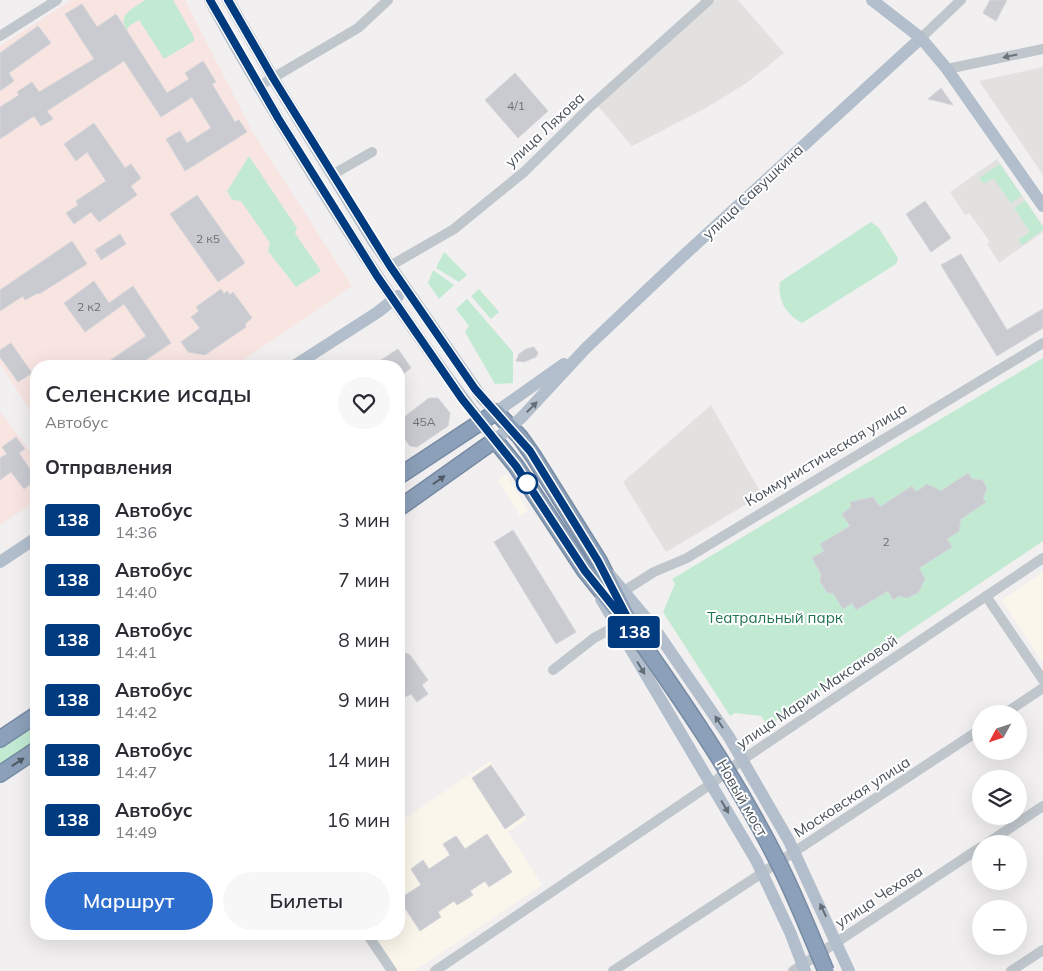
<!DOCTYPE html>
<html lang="ru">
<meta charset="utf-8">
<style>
body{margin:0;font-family:Mulish,sans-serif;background:#f7f7f7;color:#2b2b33;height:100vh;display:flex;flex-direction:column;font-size:19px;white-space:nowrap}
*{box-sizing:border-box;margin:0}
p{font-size:16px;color:#7c7c81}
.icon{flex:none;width:28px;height:28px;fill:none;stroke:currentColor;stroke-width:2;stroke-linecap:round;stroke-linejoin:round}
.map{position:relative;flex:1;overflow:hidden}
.panel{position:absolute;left:30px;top:360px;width:375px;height:580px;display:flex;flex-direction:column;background:#fff;border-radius:20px;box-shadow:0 5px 20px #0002}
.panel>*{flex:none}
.badge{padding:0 10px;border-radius:4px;font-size:18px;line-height:32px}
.needle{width:32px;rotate:230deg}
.fabs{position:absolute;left:972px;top:705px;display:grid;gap:10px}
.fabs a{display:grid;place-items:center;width:55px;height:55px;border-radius:50%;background:#fff;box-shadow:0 5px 20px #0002;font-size:25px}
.map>.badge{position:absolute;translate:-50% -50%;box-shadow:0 0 0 2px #fff}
h2{padding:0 15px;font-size:19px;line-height:45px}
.round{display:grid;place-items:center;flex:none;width:52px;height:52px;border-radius:26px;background:#f7f7f7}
.head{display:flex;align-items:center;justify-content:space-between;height:85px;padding:0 15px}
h1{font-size:24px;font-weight:600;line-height:38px}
.button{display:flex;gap:10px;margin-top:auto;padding:10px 15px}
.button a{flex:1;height:58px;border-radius:30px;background:#2d6dce;color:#fff;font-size:20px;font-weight:600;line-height:58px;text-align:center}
.button a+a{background:#f7f7f7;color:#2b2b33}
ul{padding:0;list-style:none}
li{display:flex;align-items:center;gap:15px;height:60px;padding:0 15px}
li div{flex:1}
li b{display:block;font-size:19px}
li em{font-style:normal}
li .badge{min-width:55px;font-weight:700;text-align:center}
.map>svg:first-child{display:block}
</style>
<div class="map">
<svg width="1043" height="971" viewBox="0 0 1043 971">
<rect width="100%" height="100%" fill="#f1efef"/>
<!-- commercial -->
<g fill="#faf6eb">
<path d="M506,474L528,511L520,516L498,480Z"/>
<path d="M1043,572V663L1002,600Z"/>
<path d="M490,761L527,819L508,832L542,885L414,971H398L374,934H399V822Z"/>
</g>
<!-- education -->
<g fill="#e2e1e0">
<path d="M716,0H738L784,53L748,82L706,108L632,146L597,105Z"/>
<path d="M1043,67V175L979,81Z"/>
<path d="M997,159L1043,226V232L999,263L987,244L990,242L969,213L965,215L950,192Z"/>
<path d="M711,405L762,495L666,552L623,482Z"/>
</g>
<!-- medical -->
<g fill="#f8e5e2">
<path d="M72,0H185L252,131L352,286L234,366H36V419L0,364V46Z"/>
<path d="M0,412L36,459V501L0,525Z"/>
</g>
<!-- green -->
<g fill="#c2ead3">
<path d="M145,0H173L194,37V41L164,59L139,20L129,26L127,30C116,15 134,8 145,0Z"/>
<path d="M249,156L297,228L295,233L321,271L296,287L268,251L270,243L241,201L232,200L227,191Z"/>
<path d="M1000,164L1022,196L1011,203L993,178L984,184L979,178Z"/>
<path d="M1025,200L1043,227V230L1022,245L1018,240L1030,232L1014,208Z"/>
<path d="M871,222L878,227L898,258L896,264L802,323C786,315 777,299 780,282Z"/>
<path d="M444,252L467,275L459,282L436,268Z"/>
<path d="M433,270L454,285L439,299L428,283Z"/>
<path d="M479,289L499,312L491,319L471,296Z"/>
<path d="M467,299L513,352V383L495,384L465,332L469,326L456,309Z"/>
<path d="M1043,358V541L768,726L761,716L735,713L730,716L663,612L675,584L672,579Z"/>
<path d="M36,715V750L0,774V739Z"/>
</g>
<!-- building -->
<g fill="#cacbd1" stroke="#d4d5da">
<path d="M990,0H1007L996,21L983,13Z"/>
<path d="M82,4L97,27L116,14L167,93L189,79L185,73L203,61L216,82L212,84L235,122L239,120L247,132L185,171L166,139L180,131L187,143L211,128L192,97L161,117L124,61L47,111L53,119L41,126L34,116L0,139V107L19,95L17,92L32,82L39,92L94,59L65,14Z"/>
<path d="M38,26L51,43L9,73L14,81L0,91V53Z"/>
<path d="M515,73L548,111L518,138L485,100Z"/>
<path d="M941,88L953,105L928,99Z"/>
<path d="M94,123L125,168L131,164L141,178L131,186L137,195L99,222L91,212L74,224L66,213L78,205L76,201L106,181L87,152L76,161L64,144Z"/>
<path d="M197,195L245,263L218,282L170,214Z"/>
<path d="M925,201L951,238L931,252L906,214Z"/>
<path d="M120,234L126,244L101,260L95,250Z"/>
<path d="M72,241L87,264L39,294L38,293L25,300L23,296L0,311V290Z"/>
<path d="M961,254L1007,330L1043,309V328L997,356L941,265Z"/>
<path d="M94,281L109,303L133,286L171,343L137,366H102L146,336L124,304L85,332L64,303Z"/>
<path d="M221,289L224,294L227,291L230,295L233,292L252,318L245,324L246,327L205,355L188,352L181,342L200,328L191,317L199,311L196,307Z"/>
<path d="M11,343L32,373L18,382L0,357V350Z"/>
<path d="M534,347L538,353L536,357L524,362L516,361L519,354L526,349Z"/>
<path d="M398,349L411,368L399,377V366H372Z"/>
<path d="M429,398H438L450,413L448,426L417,447L410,446L399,432V421Z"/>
<path d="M16,437L25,449L19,453L36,478V480L24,489L11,472L0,480V458L7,454L2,447Z"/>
<path d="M968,473L972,479L982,480L987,488L983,498L986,502L961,519L959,531L947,539L952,547L919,568L925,579L918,593L907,598L899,596L893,600L888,591L856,610L852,603L843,609L833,593H827L820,581L821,574L812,558L824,551L820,544L850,526L842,514L851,507L850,502L873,497L880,507L912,486L916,492L927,484L941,491Z"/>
<path d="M513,530L576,632L556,644L494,542Z"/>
<path d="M406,653L410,655L428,680L422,685L428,694L417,702L411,694L405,697L399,688V659Z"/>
<path d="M491,765L525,815L505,829L472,778Z"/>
<path d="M487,834L512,872L489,887L485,881L470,891L473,895L457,905L454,901L438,912L441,917L420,931L399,899L421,885L411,869L423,860L429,869L450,855L443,844L456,836L465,849Z"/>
</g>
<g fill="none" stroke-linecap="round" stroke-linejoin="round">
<!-- highway casing -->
<g stroke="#778ba4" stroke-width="18">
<g id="highway">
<path d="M399,476L496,412L520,437L534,457L599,561L637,636"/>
<path d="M399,508L495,440L516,466L585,571L617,611"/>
<path d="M0,739L36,715"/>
<path d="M0,774L36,750"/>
</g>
</g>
<!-- minor -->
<g stroke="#bfc6cc" stroke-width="10">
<path d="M0,36L57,0"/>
<path d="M921,38L961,0"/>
<path d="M947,69L1043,49"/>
<path d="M259,86L358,28L388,0"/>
<path d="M332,175L372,152"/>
<path d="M390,266L454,229L524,172L591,106L709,0"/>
<path d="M624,591L654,572L687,558L1043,343"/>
<path d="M986,596L1043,680"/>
<path d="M553,670L594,638L616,626"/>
<path d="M1004,714L1043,688"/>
<path d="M986,844L1043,806"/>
<path d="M367,934L392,971"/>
<path d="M435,971L711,784L742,760L1043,558"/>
<path d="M613,971L981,729"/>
<path d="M793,971L981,847"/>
<path d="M1011,971L1043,950"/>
</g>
<!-- major -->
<g stroke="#b2becb" stroke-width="12">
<path d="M210,0C242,60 278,119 314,177C370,267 429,356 495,440L521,418L586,348L682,257L921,38"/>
<path d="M228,0L273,78L373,241L482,398L496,412L564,364"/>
<path d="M872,0L921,38L947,69L1043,206"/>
<path d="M294,366L378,312L398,296"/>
<path d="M0,562L36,538"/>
<path d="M610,575L652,625L729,737L789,841L849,971"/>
<path d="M601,599L756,860L790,932L805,971"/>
</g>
<!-- highway -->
<use href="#highway" stroke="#8ca0b9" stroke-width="15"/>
<!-- highway-bridge casing -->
<g stroke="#778ba4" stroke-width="18" stroke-linecap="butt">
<path id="highway-bridge" d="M637,636C689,710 740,785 780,866C797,900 811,936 826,971"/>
</g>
<!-- highway-bridge -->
<use href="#highway-bridge" stroke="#8ca0b9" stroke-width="15"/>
</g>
<!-- one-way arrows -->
<defs><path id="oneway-solid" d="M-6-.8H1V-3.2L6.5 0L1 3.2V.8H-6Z" transform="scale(1.25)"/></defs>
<use fill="#6c757d" href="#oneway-solid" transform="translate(1010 56) rotate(168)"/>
<g fill="#636d77">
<use href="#oneway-solid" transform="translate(532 407) rotate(-45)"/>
<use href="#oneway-solid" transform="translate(641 668) rotate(59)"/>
<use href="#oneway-solid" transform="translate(719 722) rotate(-123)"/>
<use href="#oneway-solid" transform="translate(725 807) rotate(60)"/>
<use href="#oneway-solid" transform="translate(823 910) rotate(-115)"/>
</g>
<g fill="#505a64">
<use href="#oneway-solid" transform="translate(439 480) rotate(-35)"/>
<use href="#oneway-solid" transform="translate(18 762) rotate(-34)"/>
</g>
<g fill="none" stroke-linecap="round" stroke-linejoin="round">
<!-- line casing -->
<g stroke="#fff" stroke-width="11">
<path id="line" d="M210,0L278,118L377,276L462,399L516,466L585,571L637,636L598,561L530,451L475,389L390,266L273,78L228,0"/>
</g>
<!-- line -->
<use href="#line" stroke="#003b80" stroke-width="8"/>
</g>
<!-- markers -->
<circle fill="#fff" stroke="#003b80" stroke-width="2.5" cx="527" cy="483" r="10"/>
<g text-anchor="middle" stroke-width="4" stroke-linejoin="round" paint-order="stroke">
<!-- number labels -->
<g font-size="12" fill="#697078">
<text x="516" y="110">4/1</text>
<text x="208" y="243">2 к5</text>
<text x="89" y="311">2 к2</text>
<text x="424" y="426">45А</text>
<text x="886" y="546">2</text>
</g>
<!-- street labels -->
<g font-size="15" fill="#49525b" stroke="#fff">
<text transform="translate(545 130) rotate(-43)" y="5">улица Ляхова</text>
<text transform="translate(753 192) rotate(-43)" y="5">улица Савушкина</text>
<text transform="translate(826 455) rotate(-31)" y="5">Коммунистическая улица</text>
<text transform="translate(817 692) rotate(-34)" y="5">улица Марии Максаковой</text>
<text transform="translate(852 797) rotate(-33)" y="5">Московская улица</text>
<text transform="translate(742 798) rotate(60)" y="5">Новый мост</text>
<text transform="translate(879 897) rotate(-33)" y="5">улица Чехова</text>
</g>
<!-- park labels -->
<g font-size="15" fill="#21754e" stroke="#fff">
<text x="775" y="623">Театральный парк</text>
</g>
</g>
</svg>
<div class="fabs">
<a><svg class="needle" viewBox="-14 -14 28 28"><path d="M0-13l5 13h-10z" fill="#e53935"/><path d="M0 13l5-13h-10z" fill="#7c7c81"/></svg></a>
<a><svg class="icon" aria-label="layers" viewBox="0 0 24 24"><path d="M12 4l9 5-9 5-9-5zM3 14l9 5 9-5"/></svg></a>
<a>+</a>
<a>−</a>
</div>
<b class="badge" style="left:634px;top:632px;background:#003b80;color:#fff">138</b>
<section class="panel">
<div class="head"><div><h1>Селенские исады</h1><p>Автобус</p></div><a class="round"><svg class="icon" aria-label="heart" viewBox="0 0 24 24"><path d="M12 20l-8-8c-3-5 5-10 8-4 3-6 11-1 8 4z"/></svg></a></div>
<h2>Отправления</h2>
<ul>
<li><span class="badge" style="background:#003b80;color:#fff">138</span><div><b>Автобус</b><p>14:36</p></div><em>3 мин</em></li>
<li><span class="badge" style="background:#003b80;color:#fff">138</span><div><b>Автобус</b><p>14:40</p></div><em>7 мин</em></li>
<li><span class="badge" style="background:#003b80;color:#fff">138</span><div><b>Автобус</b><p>14:41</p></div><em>8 мин</em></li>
<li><span class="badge" style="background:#003b80;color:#fff">138</span><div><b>Автобус</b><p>14:42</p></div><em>9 мин</em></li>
<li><span class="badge" style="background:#003b80;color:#fff">138</span><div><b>Автобус</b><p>14:47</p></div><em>14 мин</em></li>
<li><span class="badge" style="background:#003b80;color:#fff">138</span><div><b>Автобус</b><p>14:49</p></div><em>16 мин</em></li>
</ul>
<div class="button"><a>Маршрут</a><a>Билеты</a></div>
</section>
</div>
